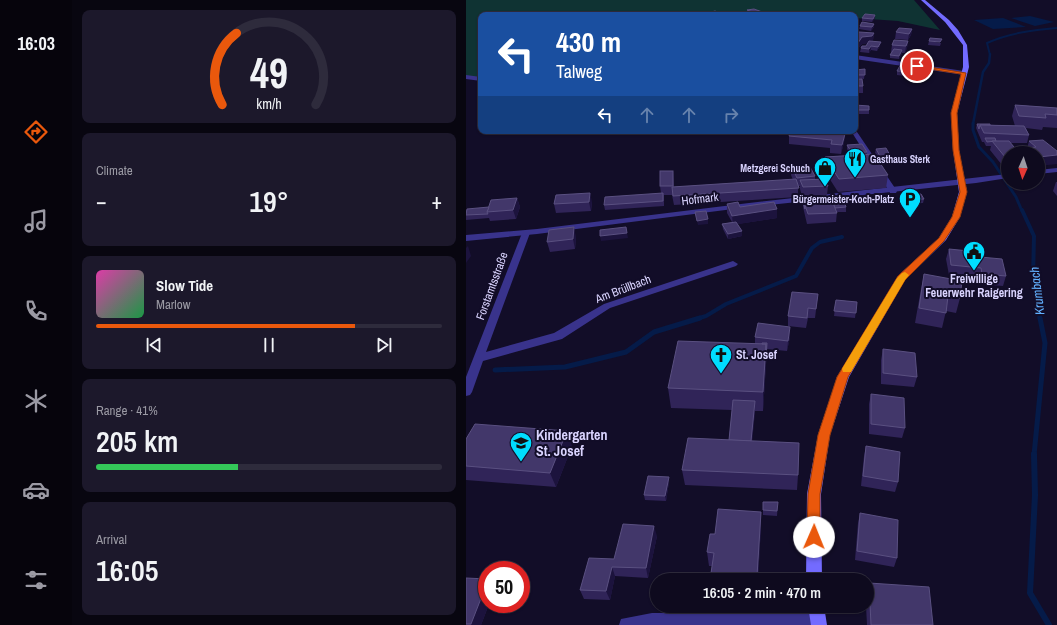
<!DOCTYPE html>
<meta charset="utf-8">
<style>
body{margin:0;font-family:"Archivo Narrow",sans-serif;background:#1c182b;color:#f1f3f6;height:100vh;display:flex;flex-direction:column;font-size:15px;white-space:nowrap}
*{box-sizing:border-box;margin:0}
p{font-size:13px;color:#9b9aa4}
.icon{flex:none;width:22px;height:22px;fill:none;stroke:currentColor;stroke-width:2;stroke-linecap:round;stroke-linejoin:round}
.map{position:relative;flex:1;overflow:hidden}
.drawer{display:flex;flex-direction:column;gap:10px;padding:10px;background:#080610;width:394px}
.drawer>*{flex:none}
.hud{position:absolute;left:12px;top:12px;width:380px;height:122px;border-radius:8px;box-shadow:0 1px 3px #0004,0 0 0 1px #2e2b3c;background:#1a4fa0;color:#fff;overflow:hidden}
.needle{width:26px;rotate:183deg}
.controls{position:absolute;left:535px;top:146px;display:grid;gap:8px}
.controls a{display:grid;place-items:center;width:44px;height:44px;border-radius:50%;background:#0e0a1e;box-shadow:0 1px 3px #0004,0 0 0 1px #2e2b3c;font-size:20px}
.speed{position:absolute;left:12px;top:561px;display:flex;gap:8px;font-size:20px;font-weight:700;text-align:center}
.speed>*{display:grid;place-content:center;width:52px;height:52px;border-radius:50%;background:#0e0a1e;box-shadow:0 1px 3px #0004,0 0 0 1px #2e2b3c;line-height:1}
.speed .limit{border:6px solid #d22;background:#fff;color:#111}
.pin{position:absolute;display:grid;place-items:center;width:34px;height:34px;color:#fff;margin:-17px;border:2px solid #fff;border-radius:50%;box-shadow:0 1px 4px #0007}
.me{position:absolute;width:44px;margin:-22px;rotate:1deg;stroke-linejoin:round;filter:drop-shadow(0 0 3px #0008)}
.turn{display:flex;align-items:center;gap:14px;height:84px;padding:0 12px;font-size:18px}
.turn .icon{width:52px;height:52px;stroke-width:2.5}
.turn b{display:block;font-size:28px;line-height:34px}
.lanes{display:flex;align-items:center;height:38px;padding:0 12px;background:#0003;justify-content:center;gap:20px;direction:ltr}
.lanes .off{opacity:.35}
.big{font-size:30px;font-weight:600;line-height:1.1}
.drawer .tile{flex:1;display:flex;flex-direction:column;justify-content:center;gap:6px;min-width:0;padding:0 14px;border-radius:8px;background:#1c182b}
.drawer .dial{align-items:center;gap:0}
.dial svg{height:104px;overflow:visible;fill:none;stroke:#2e2b3c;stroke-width:7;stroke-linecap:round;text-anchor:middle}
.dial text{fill:#f1f3f6;stroke:none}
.song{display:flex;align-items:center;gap:12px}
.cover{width:48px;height:48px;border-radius:6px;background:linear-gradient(135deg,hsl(320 70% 55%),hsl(140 70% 35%))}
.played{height:4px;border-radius:2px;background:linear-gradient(90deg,#ea580c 75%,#2e2b3c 75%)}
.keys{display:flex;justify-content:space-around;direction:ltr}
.heat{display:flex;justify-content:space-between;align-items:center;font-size:22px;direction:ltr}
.charge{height:6px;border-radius:3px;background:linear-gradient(90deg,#34c759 41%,#2e2b3c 0)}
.trip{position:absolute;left:184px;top:573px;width:224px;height:40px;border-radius:20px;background:#0e0a1e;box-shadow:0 1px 3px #0004,0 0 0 1px #2e2b3c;font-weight:600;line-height:40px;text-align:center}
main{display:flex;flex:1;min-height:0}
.dock{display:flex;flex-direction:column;width:72px;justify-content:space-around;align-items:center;background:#06040c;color:#9b9aa4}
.dock .icon{width:28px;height:28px}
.dock .active{color:#ea580c}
.dock b{font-size:18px;color:#f1f3f6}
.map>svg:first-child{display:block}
.green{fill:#0f3333}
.water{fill:#051b49}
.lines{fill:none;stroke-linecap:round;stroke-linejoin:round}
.stream-far5{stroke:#051b49;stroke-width:2}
.stream-far4{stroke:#051b49;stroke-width:2.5}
.stream-far3{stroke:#051b49;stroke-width:3}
.stream-far2{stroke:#051b49;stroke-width:4}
.stream-far1{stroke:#051b49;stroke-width:5}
.stream{stroke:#051b49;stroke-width:6}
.minor{fill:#39338c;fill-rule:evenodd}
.tertiary{fill:#39338c;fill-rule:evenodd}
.secondary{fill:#736bff;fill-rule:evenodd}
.wall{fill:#302458}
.shaded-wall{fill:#1c133d}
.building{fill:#42376a;stroke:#5a5081}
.route{fill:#ea580c;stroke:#983908}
.slow{fill:#f59e0b}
.labels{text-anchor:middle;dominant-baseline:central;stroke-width:4;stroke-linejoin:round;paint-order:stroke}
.far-poi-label{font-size:10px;font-weight:bold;fill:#dad4ff;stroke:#120d28;text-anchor:end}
.street-label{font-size:12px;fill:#dad4ff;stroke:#120d28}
.poi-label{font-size:12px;font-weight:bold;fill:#dad4ff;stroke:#120d28}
.water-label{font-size:13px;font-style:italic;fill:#62b1ff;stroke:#120d28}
.near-poi-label{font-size:14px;font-weight:bold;fill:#dad4ff;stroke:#120d28;text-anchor:start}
</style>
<main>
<nav class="dock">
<b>16:03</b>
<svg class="icon active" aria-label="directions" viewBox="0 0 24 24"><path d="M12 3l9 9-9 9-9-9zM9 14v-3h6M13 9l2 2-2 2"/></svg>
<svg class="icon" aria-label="music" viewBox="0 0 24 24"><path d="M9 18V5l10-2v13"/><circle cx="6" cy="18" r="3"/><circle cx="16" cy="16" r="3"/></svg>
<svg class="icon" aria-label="phone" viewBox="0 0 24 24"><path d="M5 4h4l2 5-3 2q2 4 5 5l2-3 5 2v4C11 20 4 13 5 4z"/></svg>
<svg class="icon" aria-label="climate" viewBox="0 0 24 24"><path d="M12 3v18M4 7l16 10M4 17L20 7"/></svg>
<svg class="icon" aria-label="car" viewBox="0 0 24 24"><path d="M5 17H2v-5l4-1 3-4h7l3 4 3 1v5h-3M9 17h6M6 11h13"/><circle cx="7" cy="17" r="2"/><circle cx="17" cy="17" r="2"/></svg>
<svg class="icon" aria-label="filters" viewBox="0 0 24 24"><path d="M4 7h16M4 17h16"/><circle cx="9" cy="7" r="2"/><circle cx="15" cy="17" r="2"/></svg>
</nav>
<section class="drawer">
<div class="tile dial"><svg viewBox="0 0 100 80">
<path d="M14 69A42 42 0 1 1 86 69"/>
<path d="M14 69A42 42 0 0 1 25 14" stroke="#ea580c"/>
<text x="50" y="56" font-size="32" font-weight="700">49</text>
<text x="50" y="72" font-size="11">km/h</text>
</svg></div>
<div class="tile"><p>Climate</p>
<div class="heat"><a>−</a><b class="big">19°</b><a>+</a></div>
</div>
<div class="tile">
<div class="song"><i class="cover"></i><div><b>Slow Tide</b><p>Marlow</p></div></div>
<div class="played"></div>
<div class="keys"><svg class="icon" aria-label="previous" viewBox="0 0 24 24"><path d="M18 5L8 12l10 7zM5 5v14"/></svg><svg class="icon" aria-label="pause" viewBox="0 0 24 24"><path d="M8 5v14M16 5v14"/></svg><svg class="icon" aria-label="next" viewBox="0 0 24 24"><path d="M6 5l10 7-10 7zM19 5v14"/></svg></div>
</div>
<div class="tile"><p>Range · 41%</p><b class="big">205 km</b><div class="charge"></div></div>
<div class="tile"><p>Arrival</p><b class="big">16:05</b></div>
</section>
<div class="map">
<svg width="591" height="625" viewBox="0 0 591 625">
<rect width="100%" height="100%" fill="#120d28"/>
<path class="green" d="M0,0H448L474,30L432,21L389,18V15H15V79L0,77Z"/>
<g class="water">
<path d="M564,16L588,22L569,26L545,18Z"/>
<path d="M537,18L560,27L527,29L508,20Z"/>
</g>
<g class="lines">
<path class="stream-far5" d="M524,55L521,43C543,33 567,30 591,28"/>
<path class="stream-far4" d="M507,124L517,72L523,63L524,54"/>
<path class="stream-far3" d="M507,123V130L513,147L527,162L550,197L556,211"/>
<g class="stream-far2">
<path d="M556,210L568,236L567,280L574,319"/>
<path d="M230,319L240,316L260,304L330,276L346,248L354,242L376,237"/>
</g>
<g class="stream-far1">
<path d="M29,370L99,367L160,352L188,332L234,318"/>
<path d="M568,455L579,343L574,318"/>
</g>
<path class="stream" d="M568,454L569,495L564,593L583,625"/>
<g class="minor">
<path d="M389,55L498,71L501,73L498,75L389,59Z"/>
<path d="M0,75L15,77V81L0,79Z"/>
<path d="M389,129L431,191L430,193H424L423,191L385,131H389Z"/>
<path d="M60,230L64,233L20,352L88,333L138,304L267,261L272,264L270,266L144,308L96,339L17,361L6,392L4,395L0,396V377L56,233Z"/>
<path d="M186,613H352L358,615L360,621L358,625H153L155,619Z"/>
</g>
<g class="tertiary">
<path d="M591,168V172L572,174V170Z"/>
<path d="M542,174V178L510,183L283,207L71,234L0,241V235L71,229L283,203Z"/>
</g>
<g class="secondary">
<path d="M455,0H459L483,20L492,30L501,45L503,67L491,113L493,150L501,192L494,217L480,240L439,280L383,377L364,435L355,494L356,580H340L341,494L352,435L371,377L432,276L473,238L486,217L493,192L487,150L485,113L497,67V45L479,22Z"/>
<path d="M342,606H358L361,625H345Z"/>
</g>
</g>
<g class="wall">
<path d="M281,10L299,15H271L281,13Z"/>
<path d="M396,18H409L406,22L396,21Z"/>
<path d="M408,24V27L405,31L393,29L394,26Z"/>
<path d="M446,29L445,35L442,40L429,39L430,32Z"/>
<path d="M408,33L407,40L406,41L414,46L411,51L405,50L403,53L394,52L395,48L400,46L402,43L396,44L391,49H389V36Z"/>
<path d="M442,41L441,48L439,53H436L433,59L424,58V55L426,52H425L426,45Z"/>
<path d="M463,41L475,43L474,46L462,45Z"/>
<path d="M389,57L391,60L390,62L391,63V70L399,69L398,79L389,78Z"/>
<path d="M444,63L443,66L439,76L431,75V71Z"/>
<path d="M460,66L458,75L450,74L451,71Z"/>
<path d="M389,79L397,86V93H389Z"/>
<path d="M389,94L392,100V104H389Z"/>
<path d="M549,105L591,108V128L577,127L576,130L560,128L563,135L561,143H545L542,153V165H536L524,150L525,146H520L518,142H516L510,128L511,124L549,126L546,116Z"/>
<path d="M389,109L403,110V114H389Z"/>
<path d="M325,131H379L369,132V133L379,134L378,142L375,154L364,153V148L323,144V136Z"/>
<path d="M577,140L572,166V153H560L563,141Z"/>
<path d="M381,145L401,152V154L422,175L420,188L372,192L358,170L359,157L384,155L381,149Z"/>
<path d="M410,149L425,157V162H415L409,153Z"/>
<path d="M326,167L349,176V179L362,186L361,195L336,196L334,189V186H332V197L208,205L206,195H198V206L139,210L138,205L195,193L194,186L207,171L208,187L327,180L325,175Z"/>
<path d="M590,182H591V196L587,191Z"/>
<path d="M90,195L126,202L125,211L90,213L88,204Z"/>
<path d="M376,195L380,207V212H371L370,222L341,224L337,207V202H341V197Z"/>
<path d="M441,195L458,199L457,203L444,204L440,200Z"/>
<path d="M51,198L54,207L50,219L24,221L23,218L0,220V210L23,207Z"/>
<path d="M261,204L274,207L311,218L271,224L276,231V236L262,239L257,229L256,224L266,222L261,213Z"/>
<path d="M110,237L109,249L84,252L81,242Z"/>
<path d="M483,249L514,257L540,276L537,286L513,284L512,277L483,275L480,259Z"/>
<path d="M458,274L494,298L490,313L480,311L476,328L449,323L455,289Z"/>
<path d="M352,294L349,318H342L340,328L322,326V316Z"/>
<path d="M370,300L391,302L389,318L368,316Z"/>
<path d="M289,337H324L321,351L301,349L297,411H289L286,441L332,475L331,490L219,485L216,470L263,440L266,410L205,408L202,388L289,344Z"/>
<path d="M417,349L451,377L448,387L415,384V360Z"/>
<path d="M405,394L439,428L436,438L403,434V404Z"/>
<path d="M0,439L106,446L90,487L0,480Z"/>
<path d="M400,446L432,482L429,492L395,486L398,456Z"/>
<path d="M203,482L200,501L179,500L178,495Z"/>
<path d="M312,502L311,516L297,515V510Z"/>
<path d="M295,512V526L292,580H246L245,573L246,566H243L241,552L249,534Z"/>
<path d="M394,513L431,558L428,567L389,560L392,523Z"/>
<path d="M191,536L182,578L149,576L144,600L118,599L114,590L148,559Z"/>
<path d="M0,578L21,604H23L15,625H0Z"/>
<path d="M403,583L467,625H401L400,606H401V589Z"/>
</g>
<g class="shaded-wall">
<path d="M299,13V15H292V14Z"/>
<path d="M409,15V18L406,22L407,19Z"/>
<path d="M408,24V27L405,31L406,27Z"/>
<path d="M446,29L445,35L442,40L443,34Z"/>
<path d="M408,33L407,40L405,43L396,44L391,49L392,43L396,37Z"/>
<path d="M442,41L441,48L439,53L440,46Z"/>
<path d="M415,42L414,46L411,51L412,47Z"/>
<path d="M405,46V50L403,53V49Z"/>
<path d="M436,50V54L433,59V56Z"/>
<path d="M379,134L378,142L375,154L376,145Z"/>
<path d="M591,155V164L572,166L573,157Z"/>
<path d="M124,193L126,202L125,211L123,202Z"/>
<path d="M51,198L54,207L50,219L47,210Z"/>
<path d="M311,209V218L267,225L266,216Z"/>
<path d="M242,219V224L232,225L231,221Z"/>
<path d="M108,227L110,237L109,249L107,239Z"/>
<path d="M160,227L162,238L135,241L134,236Z"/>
<path d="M276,231V236L262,239V234Z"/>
<path d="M2,246L5,256L0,263V248Z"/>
<path d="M324,327V337L321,351L322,341Z"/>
<path d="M300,344V364L297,411V392Z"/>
<path d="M289,401V411L285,456V446Z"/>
<path d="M101,431L106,446L90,487L84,473Z"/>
<path d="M203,477V482L200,501L199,496Z"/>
<path d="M295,512V526L292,580H291Z"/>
<path d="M188,526L191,536L182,578L180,568Z"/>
<path d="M146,567L149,576L144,600L140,591Z"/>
<path d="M21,583V604H23L15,625H6L5,624Z"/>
</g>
<g class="building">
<path d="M288,9L299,13L292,14L281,10Z"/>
<path d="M249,11L259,15H241L238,14Z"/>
<path d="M286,12L287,14L282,15H271Z"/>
<path d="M399,14L409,15L407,19L396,18Z"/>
<path d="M396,22L408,24L406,27L394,26Z"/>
<path d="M433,28L446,29L443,34L430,32Z"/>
<path d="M393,32L408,33L406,36L396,37L392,43L389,42V36Z"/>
<path d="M464,38L476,39L474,42L463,41Z"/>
<path d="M428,40L442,41L440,46L426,45Z"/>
<path d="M403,41L415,42L412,47L405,46L403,49L395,48L396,46H400Z"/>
<path d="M428,49L436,50L433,56L424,55Z"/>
<path d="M389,62L391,63V67H389Z"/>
<path d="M436,62L444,63L440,72L431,71Z"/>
<path d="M453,65L460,66L459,72L451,71Z"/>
<path d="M399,69V75H389V70Z"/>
<path d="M389,79H396L397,86H389Z"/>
<path d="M389,94H391L392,100H389Z"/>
<path d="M389,105L403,106V110H389Z"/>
<path d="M549,105L591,108V115L579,114L580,118L553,116Z"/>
<path d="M511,124H524V125H514L513,129Z"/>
<path d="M514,125L558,126L563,135L518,133Z"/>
<path d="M325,131H368V133L379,134L376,145L365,144L366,140L323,136Z"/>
<path d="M519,138H529L530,141L521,142Z"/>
<path d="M577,140L591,151V155L573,157H572V153H567L561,148L570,147L563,141Z"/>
<path d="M526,141H543L553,153H542V156L539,157Z"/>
<path d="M396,144L401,152L386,153L381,145Z"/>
<path d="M420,148L425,157L415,158L410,149Z"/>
<path d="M408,154L422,175L373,179L359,157Z"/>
<path d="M343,165L349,176L331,178L326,167Z"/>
<rect x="194" y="171" width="13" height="15"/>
<path d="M330,179L333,188L207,196L206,187Z"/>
<path d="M359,179L362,186L337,187L334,180Z"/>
<path d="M124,193L123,202L88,204L90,195Z"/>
<path d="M197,193V201L138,205L139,197Z"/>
<path d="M455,194L458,199L444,200L441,195Z"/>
<path d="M376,195L380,207L369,208L367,203H365V201L349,202V204L339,205V209L337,202H342L341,197Z"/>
<path d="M51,198L47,210L21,212L25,200Z"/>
<path d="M272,202L274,207L308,202L311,209L266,216L261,204Z"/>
<path d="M367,203L371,213L342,214L339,205Z"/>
<path d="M23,207L21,212L22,214L0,215L1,209Z"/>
<path d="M240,211L242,219L231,221L229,212Z"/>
<path d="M270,222L276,231L262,234L256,224Z"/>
<path d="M108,227L107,239L81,242L83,230Z"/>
<path d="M160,227L161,233L134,236V230Z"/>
<path d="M483,249L513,252L514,257L536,259L540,276L516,274L515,268L485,265Z"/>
<path d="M458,274L496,281L494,298L482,296L480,313L453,308Z"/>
<path d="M326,292L352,294L350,309L342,308L341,318L322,316Z"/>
<path d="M370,300L391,302L390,313L368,311Z"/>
<path d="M292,323L324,327L322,341L289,337Z"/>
<path d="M212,341L300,344L297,392L202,388Z"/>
<path d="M296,343H301L300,359V344H296Z"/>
<path d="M417,349L449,353L451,377L417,373Z"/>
<path d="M405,394L438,398L439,428L405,424Z"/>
<path d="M267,400L289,401L285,441L263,440Z"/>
<path d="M9,424L101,431L84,473L0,466V439Z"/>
<path d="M222,438L333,443L332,475L216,470Z"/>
<path d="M400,446L434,452L432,482L397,476Z"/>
<path d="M182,476L203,477L199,496L178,495Z"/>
<path d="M297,502H312L311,511L297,510Z"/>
<path d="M252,509L295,512L291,576L245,573L248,553L241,552L244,534H249Z"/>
<path d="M394,513L432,520L431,558L391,551Z"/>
<path d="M157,524L188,526L180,568L146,567L140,591L114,590L123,558L148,559Z"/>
<path d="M0,578L21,579V583L5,624H0Z"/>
<path d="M403,583L463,587L467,625H405Z"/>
</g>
<path class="route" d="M451,65L500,73L491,113L493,150L501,192L494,217L478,241L439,280L382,377L364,435L354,494V537L352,541L348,543L343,541L341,537L342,494L352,435L371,377L432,276L473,238L486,217L494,192L487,150L485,113L495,74L450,67Z"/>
<path class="slow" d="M439,272L443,275L439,280L385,372H377L376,369L377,367L431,278L436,273Z"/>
<defs>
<g id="restaurant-pin" transform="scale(1.15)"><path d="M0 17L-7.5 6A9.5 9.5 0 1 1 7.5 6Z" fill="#0df" stroke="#120d28"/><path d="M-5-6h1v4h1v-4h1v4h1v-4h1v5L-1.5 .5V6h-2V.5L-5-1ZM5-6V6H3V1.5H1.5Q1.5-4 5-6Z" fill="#111"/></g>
<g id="shop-pin" transform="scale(1.15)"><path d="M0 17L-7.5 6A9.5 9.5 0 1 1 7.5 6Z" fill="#0df" stroke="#120d28"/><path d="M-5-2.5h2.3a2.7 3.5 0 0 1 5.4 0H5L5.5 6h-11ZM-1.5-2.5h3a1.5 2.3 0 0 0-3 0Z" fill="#111"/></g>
<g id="parking-pin" transform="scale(1.15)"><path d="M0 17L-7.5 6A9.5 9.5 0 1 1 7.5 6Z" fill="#0df" stroke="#120d28"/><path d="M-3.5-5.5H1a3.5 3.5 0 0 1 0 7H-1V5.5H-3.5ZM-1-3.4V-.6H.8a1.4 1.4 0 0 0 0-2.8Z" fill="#111"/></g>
<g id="civic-pin" transform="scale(1.15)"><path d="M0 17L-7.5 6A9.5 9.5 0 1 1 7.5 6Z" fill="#0df" stroke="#120d28"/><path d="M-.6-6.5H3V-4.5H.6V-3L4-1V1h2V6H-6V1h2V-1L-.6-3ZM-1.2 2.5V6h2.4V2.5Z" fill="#111"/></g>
<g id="church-pin" transform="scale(1.15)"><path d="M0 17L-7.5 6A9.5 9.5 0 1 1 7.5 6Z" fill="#0df" stroke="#120d28"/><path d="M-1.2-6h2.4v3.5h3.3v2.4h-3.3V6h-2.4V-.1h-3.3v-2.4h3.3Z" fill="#111"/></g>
<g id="school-pin" transform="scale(1.15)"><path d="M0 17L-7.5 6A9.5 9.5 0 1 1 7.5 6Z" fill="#0df" stroke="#120d28"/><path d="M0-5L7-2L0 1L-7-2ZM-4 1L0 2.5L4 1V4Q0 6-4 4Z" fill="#111"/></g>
</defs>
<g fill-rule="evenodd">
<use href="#restaurant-pin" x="389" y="159"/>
<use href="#shop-pin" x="359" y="168"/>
<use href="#parking-pin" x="444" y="199"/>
<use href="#civic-pin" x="508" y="252"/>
<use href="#church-pin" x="255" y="355"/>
<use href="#school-pin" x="55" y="443"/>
</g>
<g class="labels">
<g class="far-poi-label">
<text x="404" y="159" text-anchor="start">Gasthaus Sterk</text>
<text x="344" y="168">Metzgerei Schuch</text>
<text x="428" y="199">Bürgermeister-Koch-Platz</text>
</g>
<g class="street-label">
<text transform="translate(234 199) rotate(-7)">Hofmark</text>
<text transform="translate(26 286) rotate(-70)">Forstamtsstraße</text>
<text transform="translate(157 289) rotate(-21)">Am Brüllbach</text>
</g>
<g class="poi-label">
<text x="508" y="279">Freiwillige<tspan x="508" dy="14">Feuerwehr Raigering</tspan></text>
<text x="270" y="355" text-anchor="start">St. Josef</text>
</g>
<g class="water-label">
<text transform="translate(571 291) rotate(-97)">Krumbach</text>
</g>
<g class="near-poi-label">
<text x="70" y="435">Kindergarten<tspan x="70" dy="16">St. Josef</tspan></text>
</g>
</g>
</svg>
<div class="controls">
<a><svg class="needle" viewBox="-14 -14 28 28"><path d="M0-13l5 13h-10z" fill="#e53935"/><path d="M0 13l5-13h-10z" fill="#9b9aa4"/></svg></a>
</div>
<div class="speed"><div class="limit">50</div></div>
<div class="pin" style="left:451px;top:66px;background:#d93025"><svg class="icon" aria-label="arrive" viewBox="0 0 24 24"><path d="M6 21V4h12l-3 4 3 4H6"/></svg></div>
<svg class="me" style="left:348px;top:537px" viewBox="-20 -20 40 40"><circle r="19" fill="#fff"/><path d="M0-13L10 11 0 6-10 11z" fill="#ea580c"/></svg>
<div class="trip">16:05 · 2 min · 470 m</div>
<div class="hud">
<div class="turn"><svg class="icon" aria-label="left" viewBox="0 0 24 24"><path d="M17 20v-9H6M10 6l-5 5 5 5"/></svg><div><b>430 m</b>Talweg</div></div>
<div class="lanes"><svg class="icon" aria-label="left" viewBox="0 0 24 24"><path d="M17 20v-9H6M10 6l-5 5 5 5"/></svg><svg class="icon off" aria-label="ahead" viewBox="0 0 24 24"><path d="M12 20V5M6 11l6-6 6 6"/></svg><svg class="icon off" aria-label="ahead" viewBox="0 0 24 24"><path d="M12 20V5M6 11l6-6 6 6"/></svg><svg class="icon off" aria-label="right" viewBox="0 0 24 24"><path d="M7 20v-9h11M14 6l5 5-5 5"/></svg></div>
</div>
</div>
</main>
